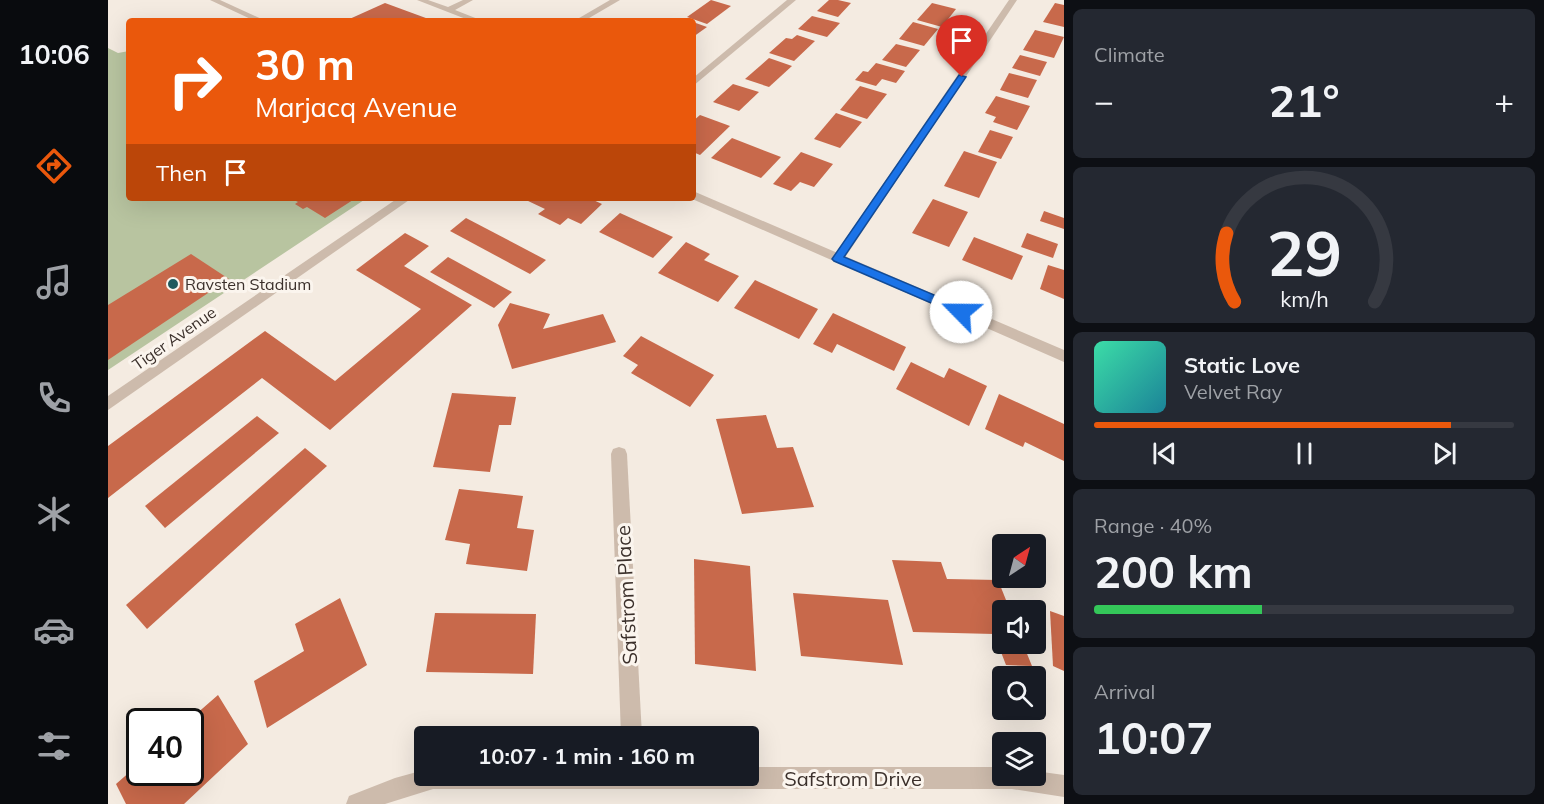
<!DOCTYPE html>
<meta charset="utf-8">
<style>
body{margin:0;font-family:Mulish,sans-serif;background:#242831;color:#f1f3f6;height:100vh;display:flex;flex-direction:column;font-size:22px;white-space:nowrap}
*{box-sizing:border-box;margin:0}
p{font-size:20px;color:#9ea1a6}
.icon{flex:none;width:33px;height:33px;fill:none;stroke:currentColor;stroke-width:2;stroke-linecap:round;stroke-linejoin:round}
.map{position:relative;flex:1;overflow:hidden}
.drawer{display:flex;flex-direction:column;gap:9px;padding:9px;background:#0d0f14;width:480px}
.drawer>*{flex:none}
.banner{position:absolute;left:18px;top:18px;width:570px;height:183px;border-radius:6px;box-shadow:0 6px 24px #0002;background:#ea580c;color:#fff;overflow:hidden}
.needle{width:39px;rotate:36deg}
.controls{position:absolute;left:884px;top:534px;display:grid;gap:12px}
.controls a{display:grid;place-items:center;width:54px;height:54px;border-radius:6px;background:#171b24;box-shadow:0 6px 24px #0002;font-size:30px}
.speed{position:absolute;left:18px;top:708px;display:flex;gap:12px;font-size:30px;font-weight:700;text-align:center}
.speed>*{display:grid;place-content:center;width:78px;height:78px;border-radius:50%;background:#171b24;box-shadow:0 6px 24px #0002;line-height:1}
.speed .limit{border:3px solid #111;border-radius:9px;background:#fff;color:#111}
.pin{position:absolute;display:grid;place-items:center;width:51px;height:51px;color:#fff;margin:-62px -26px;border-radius:50% 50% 50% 0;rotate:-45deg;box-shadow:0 0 6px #0007}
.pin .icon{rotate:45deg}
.me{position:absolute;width:66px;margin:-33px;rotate:293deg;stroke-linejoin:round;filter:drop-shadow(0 0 4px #0008)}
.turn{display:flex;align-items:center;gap:21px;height:126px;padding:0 30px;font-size:27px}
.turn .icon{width:78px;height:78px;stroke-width:2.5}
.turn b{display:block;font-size:42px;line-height:51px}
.then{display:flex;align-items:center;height:57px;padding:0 30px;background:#0003;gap:12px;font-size:22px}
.big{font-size:45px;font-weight:700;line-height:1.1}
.drawer .tile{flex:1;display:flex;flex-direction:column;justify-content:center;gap:9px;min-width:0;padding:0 21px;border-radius:9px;background:#242831}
.drawer .dial{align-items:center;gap:0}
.dial svg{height:156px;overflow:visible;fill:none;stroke:#363941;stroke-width:7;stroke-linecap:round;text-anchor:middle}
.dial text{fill:#f1f3f6;stroke:none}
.song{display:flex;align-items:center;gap:18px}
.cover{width:72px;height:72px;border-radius:9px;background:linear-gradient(135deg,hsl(160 70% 55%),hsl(190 70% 35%))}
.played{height:6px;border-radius:3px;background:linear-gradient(90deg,#ea580c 85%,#363941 85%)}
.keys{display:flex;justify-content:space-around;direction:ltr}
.heat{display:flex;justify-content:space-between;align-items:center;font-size:33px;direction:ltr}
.charge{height:9px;border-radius:4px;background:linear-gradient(90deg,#34c759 40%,#363941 0)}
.trip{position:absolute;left:306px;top:726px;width:345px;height:60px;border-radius:6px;background:#171b24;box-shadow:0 6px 24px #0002;font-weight:700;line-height:60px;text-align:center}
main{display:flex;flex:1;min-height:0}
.menu{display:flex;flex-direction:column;width:108px;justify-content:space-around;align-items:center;background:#090b0e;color:#9ea1a6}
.menu .icon{width:42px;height:42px}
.menu .selected{color:#ea580c}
.menu b{font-size:27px;color:#f1f3f6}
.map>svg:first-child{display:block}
.green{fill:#b8c4a0}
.building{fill:#c8694b}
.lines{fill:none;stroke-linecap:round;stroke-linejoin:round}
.minor{fill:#cdbbac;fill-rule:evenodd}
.tertiary{fill:#cdbbac;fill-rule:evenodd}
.route{fill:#1a73e8;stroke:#114b97;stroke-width:1.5}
.poi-dot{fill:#1f5a5e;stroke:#fbf5ee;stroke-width:2}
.labels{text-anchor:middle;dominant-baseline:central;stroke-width:6;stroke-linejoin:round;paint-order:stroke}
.poi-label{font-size:16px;fill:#3b302b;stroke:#fbf5ee;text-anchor:start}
.street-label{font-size:16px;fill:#3b302b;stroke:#fbf5ee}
.near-street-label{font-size:20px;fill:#3b302b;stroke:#fbf5ee}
</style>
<main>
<nav class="menu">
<b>10:06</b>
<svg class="icon selected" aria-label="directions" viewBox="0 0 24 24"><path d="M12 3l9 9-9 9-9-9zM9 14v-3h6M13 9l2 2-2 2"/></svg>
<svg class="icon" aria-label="music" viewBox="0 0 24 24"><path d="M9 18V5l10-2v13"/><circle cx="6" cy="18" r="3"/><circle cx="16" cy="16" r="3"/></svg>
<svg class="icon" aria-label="phone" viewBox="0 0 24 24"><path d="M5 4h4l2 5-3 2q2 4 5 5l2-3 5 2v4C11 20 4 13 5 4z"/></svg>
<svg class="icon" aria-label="climate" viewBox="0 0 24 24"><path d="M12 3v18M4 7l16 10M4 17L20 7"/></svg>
<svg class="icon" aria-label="car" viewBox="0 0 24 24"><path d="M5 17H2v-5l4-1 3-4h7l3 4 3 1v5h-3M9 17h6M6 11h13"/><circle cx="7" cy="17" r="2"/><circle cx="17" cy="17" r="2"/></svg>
<svg class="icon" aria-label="filters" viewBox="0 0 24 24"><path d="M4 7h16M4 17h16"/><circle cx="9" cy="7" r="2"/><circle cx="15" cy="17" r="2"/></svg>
</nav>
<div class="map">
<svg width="956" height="804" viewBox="0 0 956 804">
<rect width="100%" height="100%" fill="#f4ebe1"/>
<path class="green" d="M0,48L10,53L21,51V198H259L0,370Z"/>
<g class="building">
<path d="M603,0L623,6L599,24L579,17Z"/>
<path d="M721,0H730L743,3L730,17L709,11Z"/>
<path d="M277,3L326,21H237Z"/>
<path d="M824,3L848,9L834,27L809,20Z"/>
<path d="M947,3L956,5V27L935,22Z"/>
<path d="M704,16L732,23L719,37L690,29Z"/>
<path d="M585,22L599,27L585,37Z"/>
<path d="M805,22L830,29L816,46L791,39Z"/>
<path d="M927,30L956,37L946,58L915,50Z"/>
<path d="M689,35L707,41L686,61L661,53L678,38L684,39Z"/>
<path d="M788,44L812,50L798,67L774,60Z"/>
<path d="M912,55L939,62L932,76L904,68Z"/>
<path d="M661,58L684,66L661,87L637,79Z"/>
<path d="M768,63L797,71L788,83L774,79L768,86L747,80L755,71L760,72Z"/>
<path d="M901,73L929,80L920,98L892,90Z"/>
<path d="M625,84L651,92L631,111L605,102Z"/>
<path d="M752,86L779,94L759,119L732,110Z"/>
<path d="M888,96L922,106L909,130L885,122L888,117L877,113Z"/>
<path d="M728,113L754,122L732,148L706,139Z"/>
<path d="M592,115L622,126L592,155L585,152V121Z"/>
<path d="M882,130L905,137L893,159L870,152Z"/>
<path d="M624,138L673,157L653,178L603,158Z"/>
<path d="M856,151L889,162L871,198L836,186Z"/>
<path d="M693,152L725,164L706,187L692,182L683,191L665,184Z"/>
<path d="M182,198H248L217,218L199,207L195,209L187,204L190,202Z"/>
<path d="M420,198H481L494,204L473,224L460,218L452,225L430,214L437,209L418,200Z"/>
<path d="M825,199L860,212L841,247L804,233Z"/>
<path d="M936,211L956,218V229L932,221Z"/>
<path d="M512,213L565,237L545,258L491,232Z"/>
<path d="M358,218L438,260L422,274L342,231Z"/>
<path d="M297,233L321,246L296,266L364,305L222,430L154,378L0,498V446L157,331L227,381L313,309L248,270Z"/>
<path d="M919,233L950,244L945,258L913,247Z"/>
<path d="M866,237L915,256L904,280L854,260Z"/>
<path d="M578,242L602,254L596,260L631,276L610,302L550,273Z"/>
<path d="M83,254L121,279L0,360V305Z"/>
<path d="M340,257L404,292L386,308L322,272Z"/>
<path d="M940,265L956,270V299L932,289Z"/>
<path d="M647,280L710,309L691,339L626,308Z"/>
<path d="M402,303L442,314L435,329L495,314L508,342L404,369L390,325Z"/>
<path d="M725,313L798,347L786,371L729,344L724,353L705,344Z"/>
<path d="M533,336L606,375L582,407L523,373L530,365L515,356Z"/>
<path d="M803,362L836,378L841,368L879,386L861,426L788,389Z"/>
<path d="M344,393L408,397L403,425H391L382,472L325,467Z"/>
<path d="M891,394L956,424V461L917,442L915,447L877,429Z"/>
<path d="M658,415L669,448L685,447L706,507L634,514L608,419Z"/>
<path d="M149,416L171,433L57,528L37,506Z"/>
<path d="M197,448L219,466L39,629L18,605Z"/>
<path d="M351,489L415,496L409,528L426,530L419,571L358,564L362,544L337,540Z"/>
<path d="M586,559L642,566L648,671L587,664Z"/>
<path d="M784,560L833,562L839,579L890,580L902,610H894V644H915L924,666L898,665L886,634L805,632Z"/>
<path d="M685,593L780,600L795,665L693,656Z"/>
<path d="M232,598L259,665L159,728L146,681L196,651L187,624Z"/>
<path d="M942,611L956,616V671L945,666Z"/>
<path d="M327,613L428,614L425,674L318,672Z"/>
<path d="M110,695L140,744L76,804H18L8,784L32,763V772H82V722H79Z"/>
</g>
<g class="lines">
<g class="minor">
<path d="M309,0H320L340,7L355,0H365L347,10L375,21H363Z"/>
<path d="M502,0H512L476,21H466Z"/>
<path d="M679,0H688L585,86V78Z"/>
<path d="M901,0H909L734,262H726L724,259L726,256Z"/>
<path d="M290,198H304L0,410V396Z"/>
<path d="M511,447L517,449L519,454L534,736H513L503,454L505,449Z"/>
<path d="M640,767H894V776H927V771L956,775V797L904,789H325L277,804H238L241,796L287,778L316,770V776H640Z"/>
</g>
<g class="tertiary">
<path d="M102,0H112L158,21H147Z"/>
<path d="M585,191L956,350V362L582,198H585Z"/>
</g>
</g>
<path class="route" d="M851,75L858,77L736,257L857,308L859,312L853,316L726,261L724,259Z"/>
<circle class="poi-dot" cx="65" cy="284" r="6"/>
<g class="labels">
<g class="poi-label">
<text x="77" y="284">Ravsten Stadium</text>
</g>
<g class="street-label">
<text transform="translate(66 338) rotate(-35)">Tiger Avenue</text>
</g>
<g class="near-street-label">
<text transform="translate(518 595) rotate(-93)">Safstrom Place</text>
<text x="745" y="778">Safstrom Drive</text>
</g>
</g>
</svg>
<div class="controls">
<a><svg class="needle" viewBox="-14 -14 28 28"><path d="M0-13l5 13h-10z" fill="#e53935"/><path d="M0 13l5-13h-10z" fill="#9ea1a6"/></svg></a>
<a><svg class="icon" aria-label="sound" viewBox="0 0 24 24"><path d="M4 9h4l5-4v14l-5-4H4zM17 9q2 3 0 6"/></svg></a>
<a><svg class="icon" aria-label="search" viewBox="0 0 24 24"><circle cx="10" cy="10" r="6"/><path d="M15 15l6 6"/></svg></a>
<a><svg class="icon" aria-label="layers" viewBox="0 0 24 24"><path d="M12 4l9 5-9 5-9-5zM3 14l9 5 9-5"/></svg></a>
</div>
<div class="speed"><div class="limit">40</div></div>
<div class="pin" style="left:854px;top:77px;background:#d93025"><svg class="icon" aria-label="arrive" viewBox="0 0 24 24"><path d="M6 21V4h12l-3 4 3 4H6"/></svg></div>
<svg class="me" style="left:853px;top:312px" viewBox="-20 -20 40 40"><circle r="19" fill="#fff"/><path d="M0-13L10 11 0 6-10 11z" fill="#1a73e8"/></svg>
<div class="trip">10:07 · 1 min · 160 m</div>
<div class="banner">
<div class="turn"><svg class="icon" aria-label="right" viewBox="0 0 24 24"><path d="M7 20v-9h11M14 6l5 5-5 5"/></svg><div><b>30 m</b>Marjacq Avenue</div></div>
<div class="then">Then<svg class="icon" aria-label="arrive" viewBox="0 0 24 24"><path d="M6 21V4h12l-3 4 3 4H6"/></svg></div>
</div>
</div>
<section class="drawer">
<div class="tile"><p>Climate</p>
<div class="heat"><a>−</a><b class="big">21°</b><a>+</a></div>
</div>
<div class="tile dial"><svg viewBox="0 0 100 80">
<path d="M14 69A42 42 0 1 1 86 69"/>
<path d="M14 69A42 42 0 0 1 10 34" stroke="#ea580c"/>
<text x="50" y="56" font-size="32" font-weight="700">29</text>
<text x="50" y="72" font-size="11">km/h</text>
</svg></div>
<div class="tile">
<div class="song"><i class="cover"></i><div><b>Static Love</b><p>Velvet Ray</p></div></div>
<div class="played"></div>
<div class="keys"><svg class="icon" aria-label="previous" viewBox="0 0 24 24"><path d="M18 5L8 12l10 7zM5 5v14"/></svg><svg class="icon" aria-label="pause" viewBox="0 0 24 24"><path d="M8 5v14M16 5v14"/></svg><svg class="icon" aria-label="next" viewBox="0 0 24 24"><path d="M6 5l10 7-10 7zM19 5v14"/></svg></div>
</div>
<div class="tile"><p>Range · 40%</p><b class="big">200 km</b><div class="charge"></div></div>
<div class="tile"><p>Arrival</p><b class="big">10:07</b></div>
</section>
</main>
